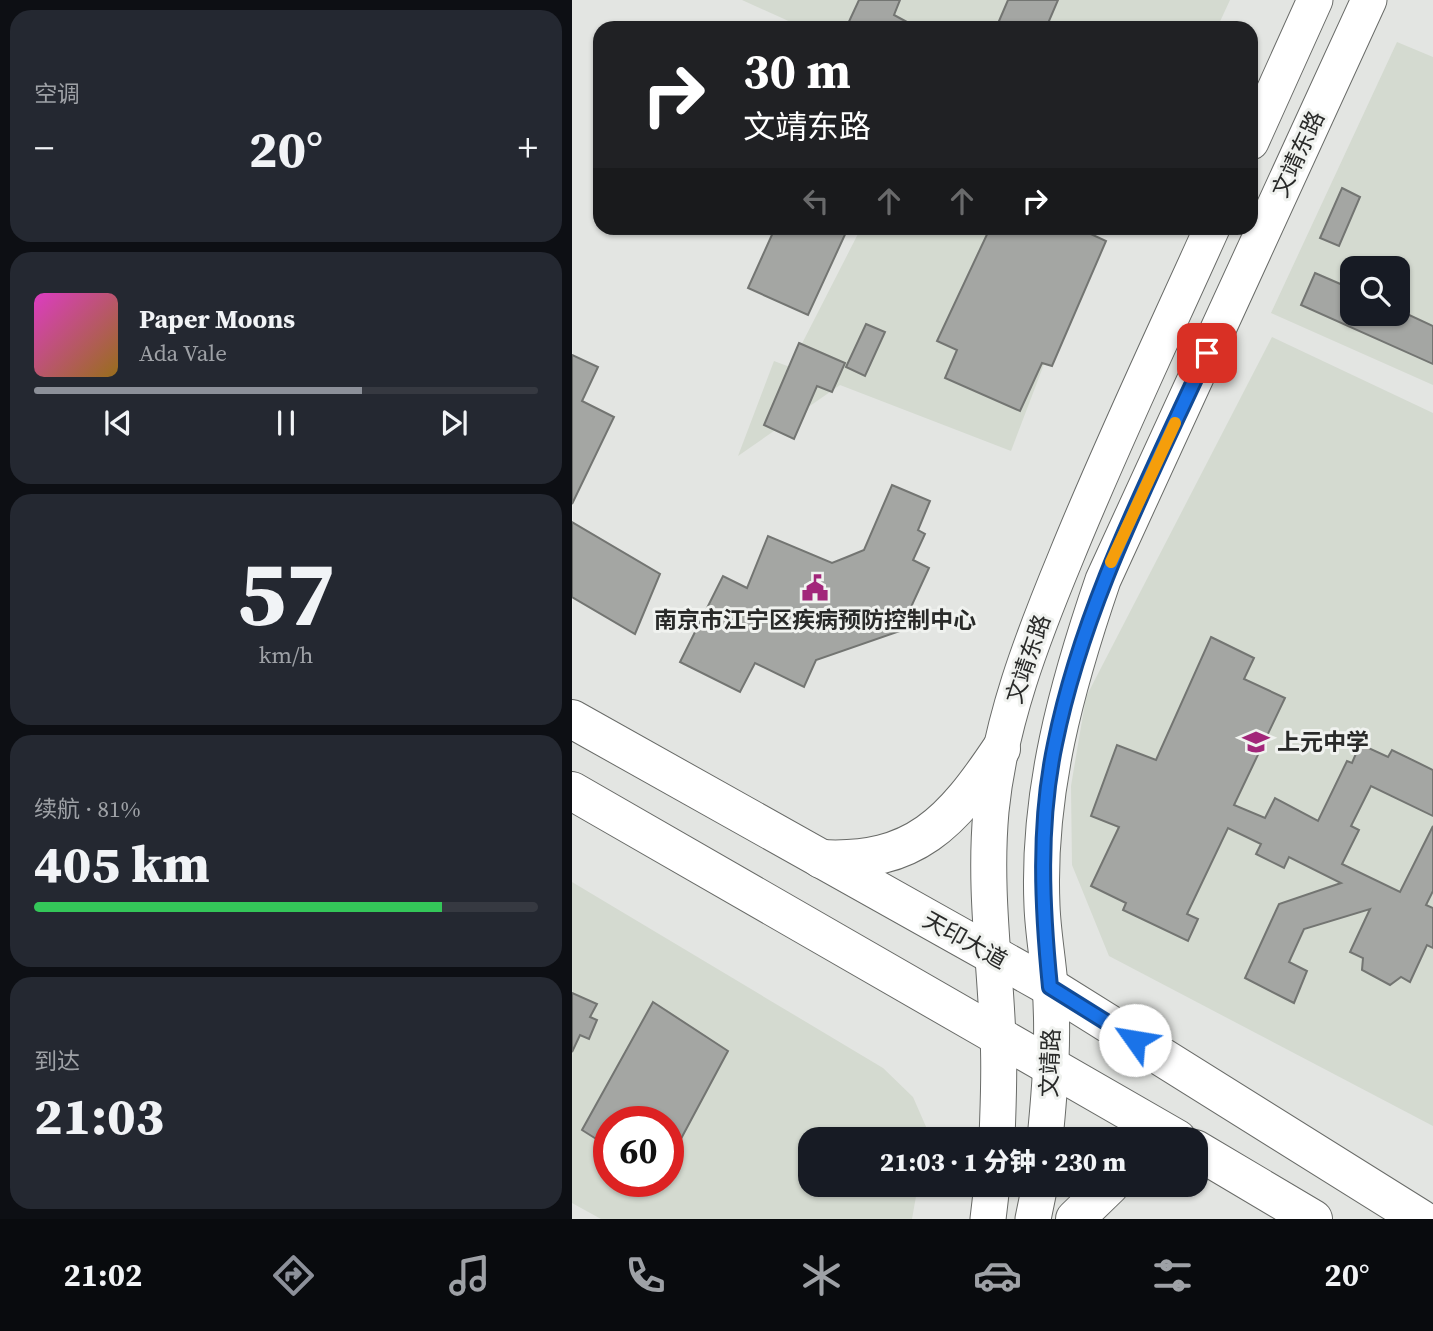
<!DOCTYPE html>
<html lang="zh">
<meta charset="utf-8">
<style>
body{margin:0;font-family:"Source Serif 4","Noto Sans SC",serif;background:#242831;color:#f1f3f6;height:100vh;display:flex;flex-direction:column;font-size:26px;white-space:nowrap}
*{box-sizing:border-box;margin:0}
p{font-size:23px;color:#9ea1a6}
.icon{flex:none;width:38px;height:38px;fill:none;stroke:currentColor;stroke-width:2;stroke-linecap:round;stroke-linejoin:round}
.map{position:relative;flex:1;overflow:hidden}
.sheet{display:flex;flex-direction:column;gap:10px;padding:10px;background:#0d0f14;width:572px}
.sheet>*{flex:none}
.top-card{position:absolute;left:21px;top:21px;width:665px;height:214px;border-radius:21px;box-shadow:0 2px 5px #0004;background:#202124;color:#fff;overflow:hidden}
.buttons{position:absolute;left:768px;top:256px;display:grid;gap:14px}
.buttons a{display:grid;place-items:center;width:70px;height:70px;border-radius:14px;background:#171b24;box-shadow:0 2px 5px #0004;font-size:35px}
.speed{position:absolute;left:21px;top:1106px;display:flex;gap:14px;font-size:35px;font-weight:700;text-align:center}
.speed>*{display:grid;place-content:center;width:91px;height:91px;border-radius:50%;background:#171b24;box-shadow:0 2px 5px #0004;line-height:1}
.speed .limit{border:10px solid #d22;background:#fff;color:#111}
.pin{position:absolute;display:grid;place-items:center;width:60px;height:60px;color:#fff;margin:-30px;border-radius:14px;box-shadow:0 4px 10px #0006}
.me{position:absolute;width:77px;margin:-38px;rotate:302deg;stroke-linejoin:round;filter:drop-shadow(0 0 5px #0008)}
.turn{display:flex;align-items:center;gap:24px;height:147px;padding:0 35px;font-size:32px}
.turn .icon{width:91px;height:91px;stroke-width:2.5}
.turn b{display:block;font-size:49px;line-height:60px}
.lanes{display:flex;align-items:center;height:66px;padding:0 35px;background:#0003;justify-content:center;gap:35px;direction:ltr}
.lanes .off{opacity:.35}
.big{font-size:52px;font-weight:800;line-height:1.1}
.sheet .tile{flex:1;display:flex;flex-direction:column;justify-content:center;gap:10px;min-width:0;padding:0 24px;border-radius:21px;background:#242831}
.sheet .dial{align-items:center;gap:0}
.dial b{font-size:91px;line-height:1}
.song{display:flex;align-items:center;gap:21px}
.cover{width:84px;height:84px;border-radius:10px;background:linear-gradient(135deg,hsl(310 70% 55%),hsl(40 70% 35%))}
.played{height:7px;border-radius:4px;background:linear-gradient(90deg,#8c9099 65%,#363941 65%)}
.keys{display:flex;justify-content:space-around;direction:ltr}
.heat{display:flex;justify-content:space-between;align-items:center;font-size:38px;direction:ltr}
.charge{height:10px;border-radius:5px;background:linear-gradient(90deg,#34c759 81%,#363941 0)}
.trip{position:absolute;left:226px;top:1127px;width:410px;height:70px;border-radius:21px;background:#171b24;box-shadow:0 2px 5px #0004;font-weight:800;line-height:70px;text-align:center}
.dock{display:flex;height:112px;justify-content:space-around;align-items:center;background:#090b0e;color:#9ea1a6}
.dock .icon{width:49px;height:49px}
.dock .on{color:#8c9099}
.dock b{font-size:32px;color:#f1f3f6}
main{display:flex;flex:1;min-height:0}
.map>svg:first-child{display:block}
.built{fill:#d4dad0;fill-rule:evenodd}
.building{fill:#a4a6a3;stroke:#737572;stroke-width:2}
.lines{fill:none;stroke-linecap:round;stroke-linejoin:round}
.secondary-casing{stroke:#696b68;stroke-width:37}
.primary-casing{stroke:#696b68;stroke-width:40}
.secondary{stroke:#fff;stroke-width:35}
.primary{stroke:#fff;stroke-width:38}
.route-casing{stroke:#114b97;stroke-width:18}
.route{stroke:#1a73e8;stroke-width:12}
.slow{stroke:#f59e0b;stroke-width:12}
.labels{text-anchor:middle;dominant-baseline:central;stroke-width:6;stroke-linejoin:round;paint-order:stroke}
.street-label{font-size:23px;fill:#292a29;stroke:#f0f2ef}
.poi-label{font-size:23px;font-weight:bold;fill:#292a29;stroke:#f0f2ef}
</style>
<main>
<section class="sheet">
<div class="tile"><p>空调</p>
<div class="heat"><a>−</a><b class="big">20°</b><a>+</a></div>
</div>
<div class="tile">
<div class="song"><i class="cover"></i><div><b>Paper Moons</b><p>Ada Vale</p></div></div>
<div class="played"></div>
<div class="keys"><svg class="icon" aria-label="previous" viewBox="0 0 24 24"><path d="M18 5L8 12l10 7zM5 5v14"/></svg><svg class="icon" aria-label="pause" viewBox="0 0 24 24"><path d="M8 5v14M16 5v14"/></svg><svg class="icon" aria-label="next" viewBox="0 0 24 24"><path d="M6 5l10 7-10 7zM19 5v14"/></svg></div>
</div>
<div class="tile dial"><b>57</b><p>km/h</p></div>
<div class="tile"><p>续航 · 81%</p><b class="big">405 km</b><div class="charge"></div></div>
<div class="tile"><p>到达</p><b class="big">21:03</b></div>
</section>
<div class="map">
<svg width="861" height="1219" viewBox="0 0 861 1219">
<rect width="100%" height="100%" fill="#e3e5e2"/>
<g class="built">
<path d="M170,0H658L645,28H232Z"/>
<path d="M825,42L861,57V385L699,313ZM780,268H826V313H780Z"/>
<path d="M289,228H511L522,233L439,451L268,385L166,456L202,361L218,367Z"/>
<path d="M700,337L861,413V1126L537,956L500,865L499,786L514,697Z"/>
<path d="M0,882L311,1068L341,1097L355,1129L353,1139H238V1185H346L340,1219H29L0,1203ZM37,1122H96V1181H37Z"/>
</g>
<g class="building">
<path d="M287,0H328L322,15L346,28H274Z"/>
<path d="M436,0H486L474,28H424Z"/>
<path d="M770,188L788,197L767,246L748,238Z"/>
<path d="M203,228H276L236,315L176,288Z"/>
<path d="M418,228H506L534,241L480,366L470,363L448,411L373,378L385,350L365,341Z"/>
<path d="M743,273L780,289V313H833L861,326V364L729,305Z"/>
<path d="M294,324L313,332L293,376L274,367Z"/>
<path d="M227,343L273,363L260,392L245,386L222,439L192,425Z"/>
<path d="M0,355L26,367L10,401L42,417L0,504Z"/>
<path d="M320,485L358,501L346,530L353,534L341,560L357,568L328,631L244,660L232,687L183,663L168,692L108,662L151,576L175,588L196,536L260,563L275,557L292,550Z"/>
<path d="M0,522L88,574L63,634L0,597Z"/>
<path d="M639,637L682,658L672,679L713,698L662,805L693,818L703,798L746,821L775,761L780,763L788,744L816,757L820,750L861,770V816L799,786L779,826L787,830L770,864L828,892L861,826V891L854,905L861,908V948L855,945L838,982L829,977L818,985L790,970L791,958L778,952L798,909L732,929L717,962L735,971L722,1003L673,978L707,904L769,883L717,857L712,868L684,854L689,844L656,828L615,914L626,919L616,941L551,910L554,903L519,886L547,827L519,816L545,745L584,760Z"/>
<path d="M0,993L25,1004L18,1017L25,1020L17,1039L8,1035L0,1052Z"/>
<path d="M81,1002L156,1051L96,1163V1122H37V1147L10,1130Z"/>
</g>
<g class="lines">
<g class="secondary-casing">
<g id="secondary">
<path d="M679,142L743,0"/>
<path d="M425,1139C426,1106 428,1072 426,1038C423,961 412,889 419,811C428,722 460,639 494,557C539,446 591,337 640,228"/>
<path d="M473,1139C478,1088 482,1037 478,986C476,959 471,933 470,906C465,793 495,685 531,580L797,0"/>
<path d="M416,1219L420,1185"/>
<path d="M461,1219L468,1185"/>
</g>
</g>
<g class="primary-casing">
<g id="primary">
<path d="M0,719L478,987L849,1219"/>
<path d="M0,791L605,1139"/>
<path d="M249,859C343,864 380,822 429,749"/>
<path d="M623,1149L741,1219"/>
<path d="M503,1219L538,1185"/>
</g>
</g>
<use href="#secondary" class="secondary"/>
<use href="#primary" class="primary"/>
</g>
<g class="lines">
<g class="route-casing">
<path id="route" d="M563,1040L478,987C470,906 466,825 483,744C511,605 577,480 635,353"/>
</g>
<use href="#route" class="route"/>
<path class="slow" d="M539,562L603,423"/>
</g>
<defs>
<g id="civic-bare" transform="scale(2.1)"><path d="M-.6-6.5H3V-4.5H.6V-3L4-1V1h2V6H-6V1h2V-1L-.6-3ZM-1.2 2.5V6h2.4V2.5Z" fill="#a2267a" stroke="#f0f2ef" stroke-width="2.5" paint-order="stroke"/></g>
<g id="school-bare" transform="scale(2.1)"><path d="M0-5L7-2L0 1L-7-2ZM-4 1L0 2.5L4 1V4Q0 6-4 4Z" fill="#a2267a" stroke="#f0f2ef" stroke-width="2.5" paint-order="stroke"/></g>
</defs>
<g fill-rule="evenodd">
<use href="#civic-bare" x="243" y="588"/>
<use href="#school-bare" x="684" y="742"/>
</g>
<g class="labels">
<g class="street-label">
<text transform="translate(726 154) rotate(-65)">文靖东路</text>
<text transform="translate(456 659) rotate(-71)">文靖东路</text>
<text transform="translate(393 940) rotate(29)">天印大道</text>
<text transform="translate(478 1063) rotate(-88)">文靖路</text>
</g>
<g class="poi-label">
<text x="243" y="620">南京市江宁区疾病预防控制中心</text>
<text x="705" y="742" text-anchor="start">上元中学</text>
</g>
</g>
</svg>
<div class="buttons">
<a><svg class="icon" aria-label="search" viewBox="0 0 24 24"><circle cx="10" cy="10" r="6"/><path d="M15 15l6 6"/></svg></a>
</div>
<div class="speed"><div class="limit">60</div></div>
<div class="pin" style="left:635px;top:353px;background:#d93025"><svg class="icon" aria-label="arrive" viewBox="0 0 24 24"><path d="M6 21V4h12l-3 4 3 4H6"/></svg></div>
<svg class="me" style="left:563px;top:1040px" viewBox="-20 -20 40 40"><circle r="19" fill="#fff"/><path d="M0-13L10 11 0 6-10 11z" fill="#1a73e8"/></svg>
<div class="trip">21:03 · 1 分钟 · 230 m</div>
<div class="top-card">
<div class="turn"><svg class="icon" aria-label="right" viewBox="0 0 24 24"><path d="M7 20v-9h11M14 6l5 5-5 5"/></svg><div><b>30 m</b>文靖东路</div></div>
<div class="lanes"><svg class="icon off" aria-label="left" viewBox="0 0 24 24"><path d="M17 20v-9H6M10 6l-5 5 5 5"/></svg><svg class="icon off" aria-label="ahead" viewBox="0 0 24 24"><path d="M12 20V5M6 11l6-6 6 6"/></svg><svg class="icon off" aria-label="ahead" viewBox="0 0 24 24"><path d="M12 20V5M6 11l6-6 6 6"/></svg><svg class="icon" aria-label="right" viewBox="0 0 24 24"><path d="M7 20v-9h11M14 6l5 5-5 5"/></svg></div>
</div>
</div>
</main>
<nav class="dock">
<b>21:02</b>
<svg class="icon on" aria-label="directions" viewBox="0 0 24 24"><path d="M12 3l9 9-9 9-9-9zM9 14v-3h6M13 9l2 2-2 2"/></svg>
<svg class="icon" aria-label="music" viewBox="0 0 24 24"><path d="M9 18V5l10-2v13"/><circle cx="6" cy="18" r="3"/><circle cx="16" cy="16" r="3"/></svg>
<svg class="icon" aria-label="phone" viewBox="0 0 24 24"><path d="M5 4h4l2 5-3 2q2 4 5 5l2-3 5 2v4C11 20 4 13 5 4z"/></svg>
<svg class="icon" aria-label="climate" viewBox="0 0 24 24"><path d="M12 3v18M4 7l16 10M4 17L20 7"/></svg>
<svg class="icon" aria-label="car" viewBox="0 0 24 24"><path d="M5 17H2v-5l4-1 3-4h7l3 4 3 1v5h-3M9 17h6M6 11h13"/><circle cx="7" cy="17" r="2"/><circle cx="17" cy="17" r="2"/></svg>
<svg class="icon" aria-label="filters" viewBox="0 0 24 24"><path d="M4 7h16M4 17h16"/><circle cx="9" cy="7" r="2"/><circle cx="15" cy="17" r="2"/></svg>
<b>20°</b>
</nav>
